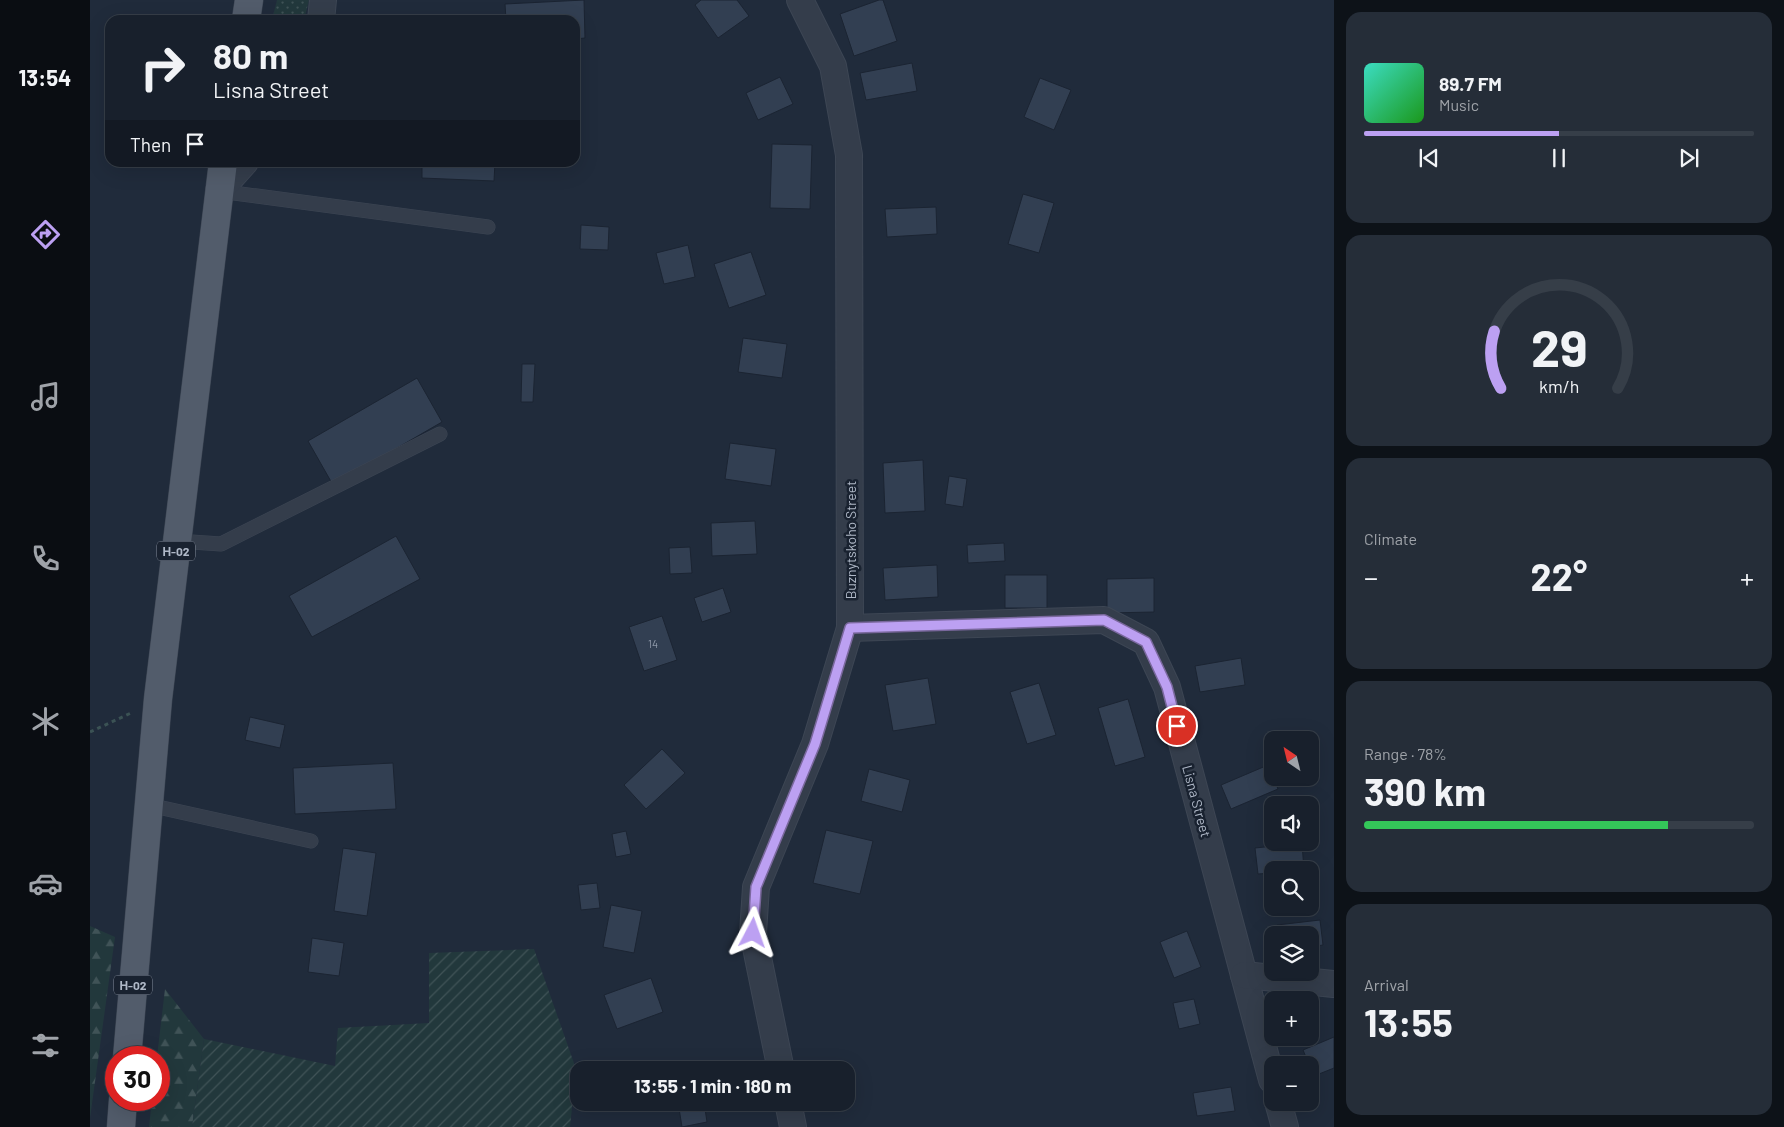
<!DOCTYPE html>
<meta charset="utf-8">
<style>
body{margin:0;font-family:Barlow,sans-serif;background:#252d38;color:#f1f3f6;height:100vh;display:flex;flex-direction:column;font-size:19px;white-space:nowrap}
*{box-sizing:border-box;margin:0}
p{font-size:16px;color:#9fa3a9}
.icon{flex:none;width:28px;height:28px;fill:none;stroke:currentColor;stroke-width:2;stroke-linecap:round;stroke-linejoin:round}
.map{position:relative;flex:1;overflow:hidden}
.sheet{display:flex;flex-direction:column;gap:12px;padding:12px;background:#0d1218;width:450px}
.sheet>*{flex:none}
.hud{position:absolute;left:15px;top:15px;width:475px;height:152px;border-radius:15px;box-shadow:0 5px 20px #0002,0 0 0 1px #363e48;background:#18202c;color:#f1f3f6;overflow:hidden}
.needle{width:32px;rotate:325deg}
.controls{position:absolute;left:1174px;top:731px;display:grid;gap:10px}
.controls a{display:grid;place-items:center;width:55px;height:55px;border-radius:10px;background:#18202c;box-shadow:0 5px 20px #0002,0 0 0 1px #363e48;font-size:25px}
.speed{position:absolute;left:15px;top:1046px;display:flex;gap:10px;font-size:25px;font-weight:700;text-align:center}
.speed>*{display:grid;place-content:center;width:65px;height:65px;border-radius:50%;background:#18202c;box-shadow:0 5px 20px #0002,0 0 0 1px #363e48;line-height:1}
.speed .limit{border:8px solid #d22;background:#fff;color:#111}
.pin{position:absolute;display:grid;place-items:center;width:42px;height:42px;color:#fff;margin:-21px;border:2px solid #fff;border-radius:50%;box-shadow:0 1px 5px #0007}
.me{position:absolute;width:55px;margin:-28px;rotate:4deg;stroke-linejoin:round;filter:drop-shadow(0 0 4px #0008)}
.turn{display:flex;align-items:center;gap:18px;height:105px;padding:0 25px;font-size:22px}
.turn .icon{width:65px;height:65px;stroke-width:2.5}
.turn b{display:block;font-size:35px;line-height:42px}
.then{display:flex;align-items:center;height:48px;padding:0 25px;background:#0003;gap:10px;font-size:19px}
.big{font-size:38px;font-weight:700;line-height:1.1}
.sheet .card{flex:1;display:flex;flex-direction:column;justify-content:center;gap:8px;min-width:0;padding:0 18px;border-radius:15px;background:#252d38}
.sheet .dial{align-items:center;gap:0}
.dial svg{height:130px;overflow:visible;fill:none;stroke:#363e48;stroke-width:7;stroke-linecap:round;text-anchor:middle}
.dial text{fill:#f1f3f6;stroke:none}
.song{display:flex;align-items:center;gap:15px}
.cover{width:60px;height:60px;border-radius:8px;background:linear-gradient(135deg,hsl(170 70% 55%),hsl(120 70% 35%))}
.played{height:5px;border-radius:2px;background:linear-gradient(90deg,#bca0f2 50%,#363e48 50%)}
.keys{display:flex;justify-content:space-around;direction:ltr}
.heat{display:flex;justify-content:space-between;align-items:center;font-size:28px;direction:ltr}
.charge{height:8px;border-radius:4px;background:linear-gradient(90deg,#34c759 78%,#363e48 0)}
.trip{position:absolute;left:480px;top:1061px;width:285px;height:50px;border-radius:15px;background:#18202c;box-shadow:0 5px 20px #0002,0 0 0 1px #363e48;font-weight:700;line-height:50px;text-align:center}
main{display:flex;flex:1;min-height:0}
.dock{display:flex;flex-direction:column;width:90px;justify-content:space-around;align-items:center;background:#0a0d12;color:#9fa3a9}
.dock .icon{width:35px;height:35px}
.dock .on{color:#bca0f2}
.dock b{font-size:22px;color:#f1f3f6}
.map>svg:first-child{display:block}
.grass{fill:url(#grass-dots)}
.forest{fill:url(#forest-firs)}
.garden{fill:url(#garden-furrows)}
.building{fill:#323f52;stroke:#1b2432}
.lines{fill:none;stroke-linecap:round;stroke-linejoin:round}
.service-casing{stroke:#3d4654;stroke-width:15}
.minor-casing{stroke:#3d4654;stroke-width:28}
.primary-casing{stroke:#3d4654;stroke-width:29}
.path{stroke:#3b5254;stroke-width:3;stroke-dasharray:4 4;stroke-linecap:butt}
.service{stroke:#343d4b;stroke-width:14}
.minor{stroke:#343d4b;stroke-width:26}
.primary{stroke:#525c6b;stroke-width:28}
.route-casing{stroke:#7a689d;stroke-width:12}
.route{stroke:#bca0f2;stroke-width:9}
.labels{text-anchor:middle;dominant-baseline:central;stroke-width:5;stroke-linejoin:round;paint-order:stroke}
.number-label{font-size:11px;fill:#8e98a8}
.shield{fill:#192230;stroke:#828b9a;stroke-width:1}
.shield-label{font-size:12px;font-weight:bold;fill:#afb8c7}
.street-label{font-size:14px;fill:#afb8c7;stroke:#192230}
</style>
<main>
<nav class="dock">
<b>13:54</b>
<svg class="icon on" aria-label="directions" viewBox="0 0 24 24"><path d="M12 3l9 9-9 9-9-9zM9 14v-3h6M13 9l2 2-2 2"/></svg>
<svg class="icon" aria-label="music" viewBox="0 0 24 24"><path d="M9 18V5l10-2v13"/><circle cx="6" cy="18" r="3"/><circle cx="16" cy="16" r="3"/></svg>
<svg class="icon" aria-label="phone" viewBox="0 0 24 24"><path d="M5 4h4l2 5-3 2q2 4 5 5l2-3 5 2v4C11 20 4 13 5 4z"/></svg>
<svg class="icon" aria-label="climate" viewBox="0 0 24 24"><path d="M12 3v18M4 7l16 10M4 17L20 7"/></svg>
<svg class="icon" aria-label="car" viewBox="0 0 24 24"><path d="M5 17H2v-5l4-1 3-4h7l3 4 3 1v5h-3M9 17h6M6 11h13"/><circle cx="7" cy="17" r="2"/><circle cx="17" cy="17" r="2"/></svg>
<svg class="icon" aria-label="filters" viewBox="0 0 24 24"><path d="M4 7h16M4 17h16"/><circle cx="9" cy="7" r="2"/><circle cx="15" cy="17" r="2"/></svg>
</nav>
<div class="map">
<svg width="1244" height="1127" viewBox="0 0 1244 1127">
<defs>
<pattern id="grass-dots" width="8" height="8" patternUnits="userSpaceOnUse" patternTransform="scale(1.25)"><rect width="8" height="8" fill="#22383c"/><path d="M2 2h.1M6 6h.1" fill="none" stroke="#405357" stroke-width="1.8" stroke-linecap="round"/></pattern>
<pattern id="forest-firs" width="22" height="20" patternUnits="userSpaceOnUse" patternTransform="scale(1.25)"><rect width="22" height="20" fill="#22383c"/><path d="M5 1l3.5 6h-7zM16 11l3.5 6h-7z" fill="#405357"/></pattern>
<pattern id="garden-furrows" width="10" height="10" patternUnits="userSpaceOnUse" patternTransform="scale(1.25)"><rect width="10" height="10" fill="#22383c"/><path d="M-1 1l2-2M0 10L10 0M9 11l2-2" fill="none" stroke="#405357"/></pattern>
</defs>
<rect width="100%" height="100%" fill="#202b3b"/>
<path class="grass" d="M187,0H219L214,20H182Z"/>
<g class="forest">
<path d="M0,926L25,937L0,1118Z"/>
<path d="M75,989L114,1039L102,1127H59L62,1100H69L67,1057Z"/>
</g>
<path class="garden" d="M444,949L486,1069L480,1127H102L114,1039L245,1066L248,1028L339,1023V953Z"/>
<g class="building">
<path d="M494,0L495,38L485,39V20H416L415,4Z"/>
<path d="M611,0H647L659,16L628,38L605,5Z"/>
<path d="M789,0H793L807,41L764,56L750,14Z"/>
<path d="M822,63L827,91L776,100L770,73Z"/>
<path d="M690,77L703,104L668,120L656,93Z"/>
<path d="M950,78L981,90L964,130L934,117Z"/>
<path d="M682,144L722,145L720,209L680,208Z"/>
<path d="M332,162H405L404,181L332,178Z"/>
<path d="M933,194L964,203L949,253L918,244Z"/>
<path d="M846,207L847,234L797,237L795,209Z"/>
<path d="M491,225L519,227L518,250L490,249Z"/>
<path d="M598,245L605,277L574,284L566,253Z"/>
<path d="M661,252L676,295L639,308L624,264Z"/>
<path d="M653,338L697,344L692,378L648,372Z"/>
<path d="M432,364H445L443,402H431Z"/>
<path d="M327,378L352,422L243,485L218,441Z"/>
<path d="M640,443L686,449L681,486L635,479Z"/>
<path d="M833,460L835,511L795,513L793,463Z"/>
<path d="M859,476L877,479L873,507L855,504Z"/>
<path d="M665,521L667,554L622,556L621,523Z"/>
<path d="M306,536L330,579L222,637L199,596Z"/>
<path d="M914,543L915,561L878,563L877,545Z"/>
<path d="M600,547L602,573L580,574L579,548Z"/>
<path d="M847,565L848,597L795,600L793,568Z"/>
<rect x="915" y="575" width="42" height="33"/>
<path d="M1064,578V612L1017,613V579Z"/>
<path d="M633,588L641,612L612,622L604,598Z"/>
<path d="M572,616L587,660L554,671L539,627Z"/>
<path d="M1151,658L1155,685L1110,692L1105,666Z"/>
<path d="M838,678L846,724L803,731L795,685Z"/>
<path d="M949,683L966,735L937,744L920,692Z"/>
<path d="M1038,699L1055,757L1025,766L1008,708Z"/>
<path d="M160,717L195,725L190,748L155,740Z"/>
<path d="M572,749L595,773L556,809L534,785Z"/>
<path d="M303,763L306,809L205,814L203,768Z"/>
<path d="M1178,765L1188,789L1141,809L1131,785Z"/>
<path d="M779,769L820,780L812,812L771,801Z"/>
<path d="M736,830L783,841L770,894L723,883Z"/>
<path d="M536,831L541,854L526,857L522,834Z"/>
<path d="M1212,843L1214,870H1182V873L1168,874L1165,848Z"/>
<path d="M253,848L286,853L277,916L244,911Z"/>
<path d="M507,883L510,908L491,910L488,885Z"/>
<path d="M521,905L552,911L544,953L513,947Z"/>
<path d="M1230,920L1233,945L1220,947V935H1188L1187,925Z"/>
<path d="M1097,931L1111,967L1084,978L1070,942Z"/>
<path d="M222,938L254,943L249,976L218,972Z"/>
<path d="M561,978L573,1012L527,1029L514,995Z"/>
<path d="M1104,999L1110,1024L1089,1029L1083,1003Z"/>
<path d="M1244,1037V1068L1224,1076L1213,1050Z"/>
<path d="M608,1064L609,1070H583L582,1069Z"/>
<path d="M1141,1087L1145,1111L1107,1116L1103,1093Z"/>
<path d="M588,1102H614L617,1122L592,1127Z"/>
</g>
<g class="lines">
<g class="service-casing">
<g id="service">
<path d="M129,191L398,227"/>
<path d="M87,541L131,544L350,434"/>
<path d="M59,805L221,841"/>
</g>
</g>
<g class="minor-casing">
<g id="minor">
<path d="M231,20L233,0"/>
<path d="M129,191L155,162"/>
<path d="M760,628L1014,620L1056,642L1077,687L1182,1080"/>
<path d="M1154,975L1244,984"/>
<path d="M691,1070L663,933L666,887L725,744L760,628L759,155L743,66L710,0"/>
<path d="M698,1102L703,1127"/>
<path d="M1188,1102L1195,1127"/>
</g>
</g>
<g class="primary-casing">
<g id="primary">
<path d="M156,20L159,0"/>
<path d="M37,1058L68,699L133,162"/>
<path d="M31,1127L33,1100"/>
</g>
</g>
<path class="path" d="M0,732L41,713"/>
<use href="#service" class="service"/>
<use href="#minor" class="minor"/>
<use href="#primary" class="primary"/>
</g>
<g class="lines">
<g class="route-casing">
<path id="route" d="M663,933L666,887L725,744L760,628L1014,620L1056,642L1077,687L1087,726"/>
</g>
<use href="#route" class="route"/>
</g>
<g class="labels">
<g class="number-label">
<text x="563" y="643">14</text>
</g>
<g class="shield">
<rect x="67" y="541.5" width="38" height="19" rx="4"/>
<rect x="24" y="975.5" width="38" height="19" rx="4"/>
</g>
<g class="shield-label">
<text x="86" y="551">Н-02</text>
<text x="43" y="985">Н-02</text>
</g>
<g class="street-label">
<text transform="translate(760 540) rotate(-90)">Buznytskoho Street</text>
<text transform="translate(1107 801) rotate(75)">Lisna Street</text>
</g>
</g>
</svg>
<div class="controls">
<a><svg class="needle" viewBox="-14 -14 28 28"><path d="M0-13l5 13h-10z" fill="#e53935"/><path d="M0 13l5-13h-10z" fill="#9fa3a9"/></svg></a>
<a><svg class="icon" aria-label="sound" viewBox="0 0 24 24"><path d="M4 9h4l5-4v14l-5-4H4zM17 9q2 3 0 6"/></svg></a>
<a><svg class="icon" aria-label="search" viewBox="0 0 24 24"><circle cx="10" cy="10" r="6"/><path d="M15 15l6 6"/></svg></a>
<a><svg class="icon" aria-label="layers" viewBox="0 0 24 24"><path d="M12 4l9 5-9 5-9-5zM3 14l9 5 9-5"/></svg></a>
<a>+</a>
<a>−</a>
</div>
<div class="speed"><div class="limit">30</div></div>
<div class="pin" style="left:1087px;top:726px;background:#d93025"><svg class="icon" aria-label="arrive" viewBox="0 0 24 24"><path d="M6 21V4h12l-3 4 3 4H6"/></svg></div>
<svg class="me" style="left:663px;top:933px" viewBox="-20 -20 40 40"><path d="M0-17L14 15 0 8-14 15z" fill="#bca0f2" stroke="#fff" stroke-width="4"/></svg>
<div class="trip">13:55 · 1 min · 180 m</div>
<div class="hud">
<div class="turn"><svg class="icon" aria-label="right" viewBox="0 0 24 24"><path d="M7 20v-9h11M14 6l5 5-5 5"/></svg><div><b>80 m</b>Lisna Street</div></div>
<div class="then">Then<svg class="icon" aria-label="arrive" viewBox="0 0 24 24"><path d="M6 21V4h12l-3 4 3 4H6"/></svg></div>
</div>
</div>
<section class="sheet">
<div class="card">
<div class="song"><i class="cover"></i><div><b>89.7 FM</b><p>Music</p></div></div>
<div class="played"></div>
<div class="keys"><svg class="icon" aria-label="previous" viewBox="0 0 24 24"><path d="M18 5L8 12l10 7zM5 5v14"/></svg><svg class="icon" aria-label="pause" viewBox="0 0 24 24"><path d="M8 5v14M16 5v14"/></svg><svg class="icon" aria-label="next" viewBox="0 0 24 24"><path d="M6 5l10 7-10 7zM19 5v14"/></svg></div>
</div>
<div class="card dial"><svg viewBox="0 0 100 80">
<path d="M14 69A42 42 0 1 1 86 69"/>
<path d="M14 69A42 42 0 0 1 10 34" stroke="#bca0f2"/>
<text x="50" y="56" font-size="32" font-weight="700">29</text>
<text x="50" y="72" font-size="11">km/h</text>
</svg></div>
<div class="card"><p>Climate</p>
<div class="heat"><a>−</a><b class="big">22°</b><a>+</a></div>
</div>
<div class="card"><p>Range · 78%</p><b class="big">390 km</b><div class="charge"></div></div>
<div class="card"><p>Arrival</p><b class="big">13:55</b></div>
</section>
</main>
